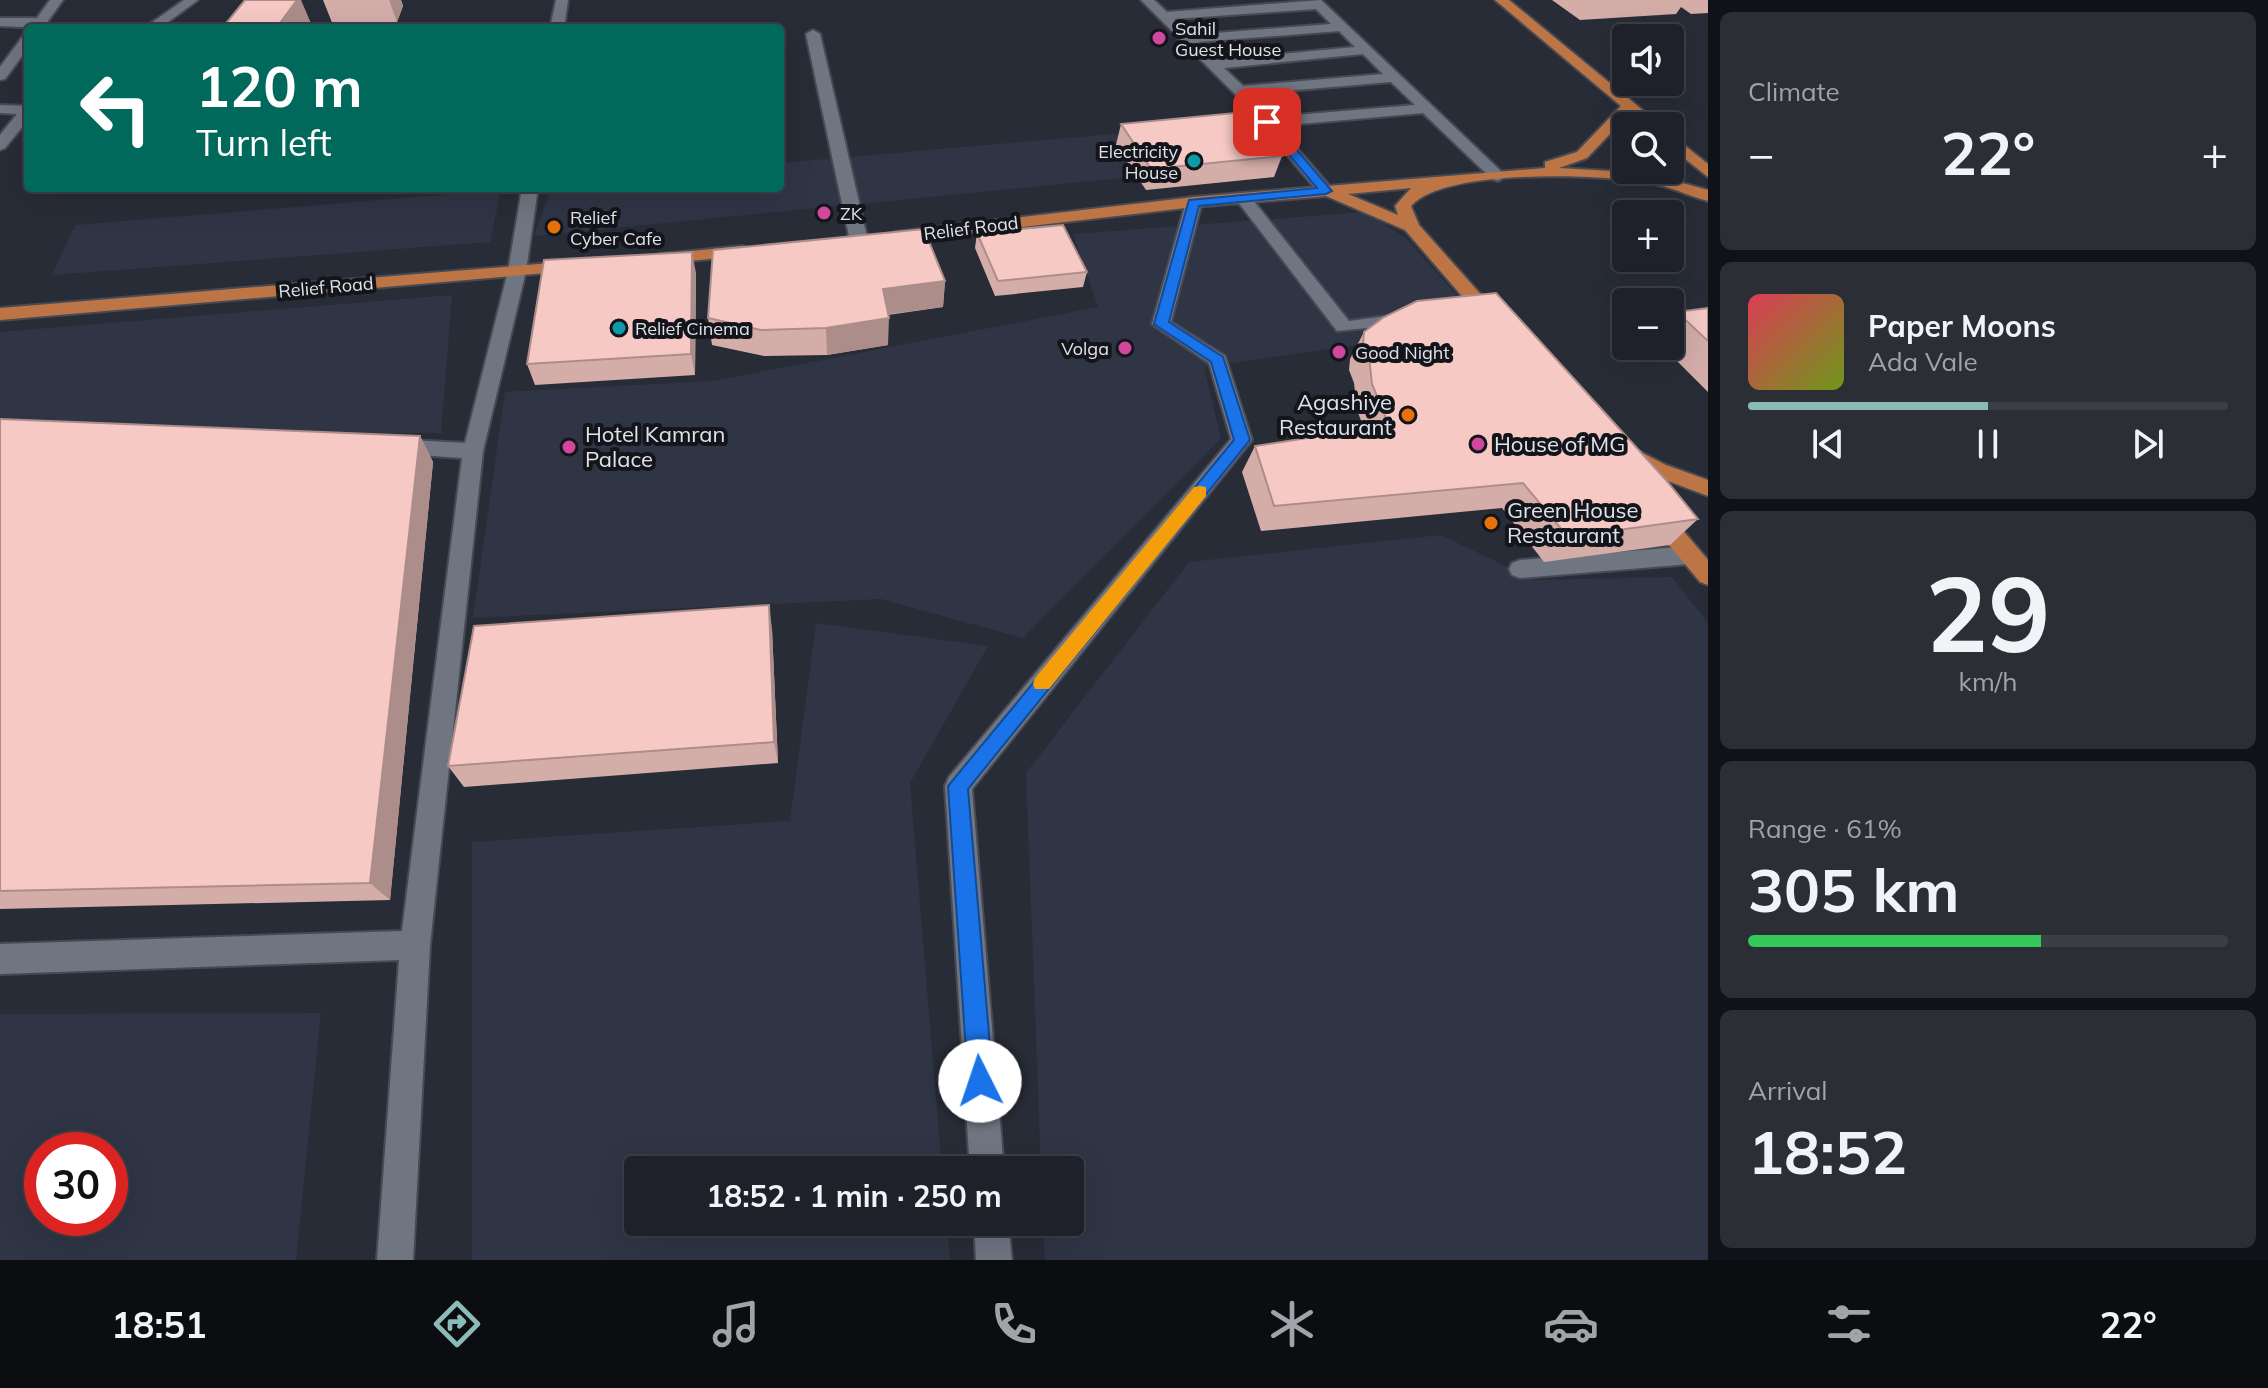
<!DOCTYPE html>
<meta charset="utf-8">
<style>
body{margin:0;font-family:Mulish,sans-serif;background:#2b2e35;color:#f1f3f6;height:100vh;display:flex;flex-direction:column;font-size:30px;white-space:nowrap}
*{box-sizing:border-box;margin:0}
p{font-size:26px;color:#a1a3a8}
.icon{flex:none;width:44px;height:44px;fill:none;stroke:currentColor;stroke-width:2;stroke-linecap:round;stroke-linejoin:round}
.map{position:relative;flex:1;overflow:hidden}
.sheet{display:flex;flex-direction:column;gap:12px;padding:12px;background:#101217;width:560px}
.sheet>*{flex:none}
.guide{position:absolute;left:24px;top:24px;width:760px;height:168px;border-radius:8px;box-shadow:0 8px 32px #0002,0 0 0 2px #3c3e46;background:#00695c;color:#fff;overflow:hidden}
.buttons{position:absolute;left:1612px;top:24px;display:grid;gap:16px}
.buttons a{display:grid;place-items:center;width:72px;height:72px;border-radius:8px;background:#1e2129;box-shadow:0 8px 32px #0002,0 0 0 2px #3c3e46;font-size:40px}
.speed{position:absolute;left:24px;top:1132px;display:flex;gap:16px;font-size:40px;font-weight:700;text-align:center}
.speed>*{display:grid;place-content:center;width:104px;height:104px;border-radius:50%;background:#1e2129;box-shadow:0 8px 32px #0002,0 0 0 2px #3c3e46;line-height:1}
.speed .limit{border:12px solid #d22;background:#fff;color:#111}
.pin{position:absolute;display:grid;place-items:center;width:68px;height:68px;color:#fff;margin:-34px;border-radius:16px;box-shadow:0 4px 12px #0006}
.me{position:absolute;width:88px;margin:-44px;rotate:356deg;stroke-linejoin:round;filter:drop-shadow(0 0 6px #0008)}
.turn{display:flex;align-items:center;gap:28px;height:168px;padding:0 40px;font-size:36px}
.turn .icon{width:104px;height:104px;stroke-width:2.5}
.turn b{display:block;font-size:56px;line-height:68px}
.big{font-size:60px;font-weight:700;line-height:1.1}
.sheet .card{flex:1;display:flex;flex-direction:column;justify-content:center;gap:12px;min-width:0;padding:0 28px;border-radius:12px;background:#2b2e35}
.sheet .dial{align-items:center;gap:0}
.dial b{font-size:104px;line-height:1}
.song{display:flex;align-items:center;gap:24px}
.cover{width:96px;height:96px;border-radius:12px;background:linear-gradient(135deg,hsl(350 70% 55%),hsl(80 70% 35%))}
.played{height:8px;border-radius:4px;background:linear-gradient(90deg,#8bbbb9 50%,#3c3e46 50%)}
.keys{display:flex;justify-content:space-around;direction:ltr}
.heat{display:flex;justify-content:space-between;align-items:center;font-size:44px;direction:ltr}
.charge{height:12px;border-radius:6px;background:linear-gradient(90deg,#34c759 61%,#3c3e46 0)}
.trip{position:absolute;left:624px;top:1156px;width:460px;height:80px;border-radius:8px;background:#1e2129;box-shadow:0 8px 32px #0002,0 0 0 2px #3c3e46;font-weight:700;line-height:80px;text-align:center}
.tab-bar{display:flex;height:128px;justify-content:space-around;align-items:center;background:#0c0d10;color:#a1a3a8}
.tab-bar .icon{width:56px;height:56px}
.tab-bar .selected{color:#8bbbb9}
.tab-bar b{font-size:36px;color:#f1f3f6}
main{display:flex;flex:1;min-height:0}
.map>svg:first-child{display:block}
.built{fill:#2f3545;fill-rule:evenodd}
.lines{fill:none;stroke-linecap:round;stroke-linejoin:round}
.minor-casing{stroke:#474a53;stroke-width:4}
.major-casing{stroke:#474a53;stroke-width:4}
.minor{fill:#707582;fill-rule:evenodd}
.major{fill:#bd7545;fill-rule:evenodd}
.wall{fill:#d4ada9}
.shaded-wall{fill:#ac8d8a}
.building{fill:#f6c9c5;stroke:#ac8d8a;stroke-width:2}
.route{fill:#1a73e8;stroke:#114b97;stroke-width:2}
.slow{fill:#f59e0b}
.hotel-dot{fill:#d1479c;stroke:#13151a;stroke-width:3}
.culture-dot{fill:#0f9aa8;stroke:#13151a;stroke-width:3}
.food-dot{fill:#e8710a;stroke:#13151a;stroke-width:3}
.labels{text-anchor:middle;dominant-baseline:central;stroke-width:8;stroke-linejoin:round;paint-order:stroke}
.far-poi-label{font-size:18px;fill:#e0e2ea;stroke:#13151a;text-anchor:start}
.far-street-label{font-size:18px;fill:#e0e2ea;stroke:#13151a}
.poi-label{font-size:22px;fill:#e0e2ea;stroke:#13151a;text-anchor:start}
</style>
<main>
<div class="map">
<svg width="1708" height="1260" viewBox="0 0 1708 1260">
<rect width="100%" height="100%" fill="#282c37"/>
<g class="built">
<path d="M1250,122L1285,162L534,236L551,188H780V163Z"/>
<path d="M501,190L490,242L52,275L75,225Z"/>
<path d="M1365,212L1406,238L1478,319L1370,343L1204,367L1221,439L1023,638L881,599L473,618L505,392L713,381L1098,307L1073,234Z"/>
<path d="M452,295L441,433H0V332Z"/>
<path d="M1441,535L1535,580L1672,577L1708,623V1260H1045L1043,1222H1070V1170H1041L1026,773L1189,562Z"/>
<path d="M816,623L988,646L910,783L942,1170H638V1222H947L950,1260H472V842L790,821Z"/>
<path d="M321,1013L296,1260H0V1014ZM110,1150V1218H42V1150Z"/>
</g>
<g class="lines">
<g class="minor-casing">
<g id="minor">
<path d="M50,0H63L43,28L0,26V18H37Z"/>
<path d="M184,0H198L160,28H144Z"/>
<path d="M556,0H568L564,28H550Z"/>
<path d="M1141,0H1154L1167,12L1321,0L1506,176L1498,181L1492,179L1423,113L1278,126L1334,191L1332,194H1320L1235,94ZM1316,9L1331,24L1190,35L1174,19ZM1339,31L1355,47L1217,60L1198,42ZM1363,54L1383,74L1243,86L1224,68ZM1391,82L1415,105L1271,117L1251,94Z"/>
<path d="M813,30L820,34L868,241L859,246L850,241L806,34Z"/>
<path d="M28,35V48L5,79L0,80V67L23,36Z"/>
<path d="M0,105L28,106V120L5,148L0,150V135L17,114L0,113Z"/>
<path d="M522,188H538L526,271L483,451L430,945L413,1260H377L399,960L0,974V944L402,931L462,458L392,453L385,451L382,446L385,441L392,439L465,443L508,271Z"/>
<path d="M1243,193L1249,195L1349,321L1409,313L1416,315L1418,319L1416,323L1337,331L1235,198Z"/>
<path d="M1194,197L1202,202L1171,322L1225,356L1252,440L972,789L1004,1170H970L945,786L949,777L1231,439L1209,363L1152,324L1186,202Z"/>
<path d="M1690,546L1698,549L1701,555L1698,561L1690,564L1520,578L1512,575L1509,569L1512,563L1520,560Z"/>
<path d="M974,1222H1008L1012,1260H976Z"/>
</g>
</g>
<g class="major-casing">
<g id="major">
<path d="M1495,0H1509L1662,126H1646L1630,113L1587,158L1559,168L1646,173L1708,190V201C1688,196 1670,186 1649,183C1600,174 1445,168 1411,206L1419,225L1500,316L1502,320L1500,324H1486L1405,230L1326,196L1194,207L895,242L887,237L895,232L1194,197L1545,168V162L1577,152L1621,106ZM1411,188L1395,206L1398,215L1348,194Z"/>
<path d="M1670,134L1708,164V177L1670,147Z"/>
<path d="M743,246L752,251L749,255L660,264L651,259L660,254Z"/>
<path d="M576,261L582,262L585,266L582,270L0,320V308Z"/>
<path d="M1627,445L1666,465L1708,480V496L1652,475L1620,457L1617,452L1620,447Z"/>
<path d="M1656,506L1664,508L1708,560V585L1700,582L1648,520L1645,514L1648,508Z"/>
</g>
</g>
<use href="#minor" class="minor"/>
<use href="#major" class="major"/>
</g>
<g class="wall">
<path d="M323,0H401L403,6L397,22L333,25Z"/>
<path d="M1552,0H1708V13L1691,14L1681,7L1676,14L1580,20Z"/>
<path d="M1121,124L1282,156L1274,177L1146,190L1116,145Z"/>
<path d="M977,233L1087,272L1083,287L995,296L975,248Z"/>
<path d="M696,273L695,375L535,385L527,364Z"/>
<path d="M945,281L943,307L888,315V345L827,355L764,356L712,345L708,318Z"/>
<path d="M1708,308V392L1662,346H1670V320L1677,312Z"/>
<path d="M1364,332L1698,519L1670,545L1544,562L1502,508L1261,531L1242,472L1255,446L1365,431L1357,410L1354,383L1349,370L1350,359Z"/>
<path d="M0,419L420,436L433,462L390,900L0,909Z"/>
<path d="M772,629L778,763L464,787L448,766Z"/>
</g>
<g class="shaded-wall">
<path d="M297,0H301L313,28H277Z"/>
<path d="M389,0H401L403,6L397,22Z"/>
<path d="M692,252L696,273L695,375L691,354Z"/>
<path d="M945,281L943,307L882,315L883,289Z"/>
<path d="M889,318L888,345L827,355L826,328Z"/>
<path d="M420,436L433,462L390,900L370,883Z"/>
<path d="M769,605L772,629L778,763L774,742Z"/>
</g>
<g class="building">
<path d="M245,0H297L277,27H223Z"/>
<path d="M1245,112L1282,156L1151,169L1121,124Z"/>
<path d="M1063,225L1087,272L998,281L977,233Z"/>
<path d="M924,229L945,281L883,289L889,318L826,328L761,330L708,318L713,250Z"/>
<path d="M692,252L691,354L527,364L544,260Z"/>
<path d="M1496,293L1666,480L1698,519L1568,537L1523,483L1274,506L1255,446L1347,432L1391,430L1372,384L1369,357L1363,344L1364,332L1384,317L1417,301Z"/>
<path d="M1708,308V341L1677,312Z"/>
<path d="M0,419L420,436L370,883L0,891Z"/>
<path d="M769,605L774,742L448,766L474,626Z"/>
</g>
<path class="route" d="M1263,120H1271L1332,191L1326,194L1199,206L1169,322L1223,357L1250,440L968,789L993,1081L989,1090L980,1094L972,1090L968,1081L948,786L1234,440L1211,362L1154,324L1189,200L1317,188L1263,124Z"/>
<path class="slow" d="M1200,486L1206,487V496L1049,689H1035L1033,684L1035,678L1194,487Z"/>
<g class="hotel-dot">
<circle cx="1159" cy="38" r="8"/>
<circle cx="824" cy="213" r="8"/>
<circle cx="1125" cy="348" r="8"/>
<circle cx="1339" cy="352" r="8"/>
<circle cx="1478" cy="444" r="8"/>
<circle cx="569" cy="447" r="8"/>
</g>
<g class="culture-dot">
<circle cx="1194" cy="161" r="8"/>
<circle cx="619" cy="328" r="8"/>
</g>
<g class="food-dot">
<circle cx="554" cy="227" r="8"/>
<circle cx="1408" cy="415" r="8"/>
<circle cx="1491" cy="523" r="8"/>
</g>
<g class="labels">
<g class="far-poi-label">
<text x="1175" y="28">Sahil<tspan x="1175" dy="21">Guest House</tspan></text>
<text x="1178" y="151" text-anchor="end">Electricity<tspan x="1178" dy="21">House</tspan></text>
<text x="840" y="213">ZK</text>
<text x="570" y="217">Relief<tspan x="570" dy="21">Cyber Cafe</tspan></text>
<text x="635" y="328">Relief Cinema</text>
<text x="1109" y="348" text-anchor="end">Volga</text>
<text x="1355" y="352">Good Night</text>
</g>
<g class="far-street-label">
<text transform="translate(971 228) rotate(-7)">Relief Road</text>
<text transform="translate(326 287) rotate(-5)">Relief Road</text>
</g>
<g class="poi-label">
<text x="1392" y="402" text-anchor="end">Agashiye<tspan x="1392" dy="25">Restaurant</tspan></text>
<text x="585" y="434">Hotel Kamran<tspan x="585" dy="25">Palace</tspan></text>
<text x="1494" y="444">House of MG</text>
<text x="1507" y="510">Green House<tspan x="1507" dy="25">Restaurant</tspan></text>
</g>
</g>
</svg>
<div class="buttons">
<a><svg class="icon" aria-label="sound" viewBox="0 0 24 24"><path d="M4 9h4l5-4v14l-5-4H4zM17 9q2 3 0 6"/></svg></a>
<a><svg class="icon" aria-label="search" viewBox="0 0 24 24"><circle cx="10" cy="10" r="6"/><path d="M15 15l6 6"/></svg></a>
<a>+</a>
<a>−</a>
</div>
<div class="speed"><div class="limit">30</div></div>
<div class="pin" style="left:1267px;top:122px;background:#d93025"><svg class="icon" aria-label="arrive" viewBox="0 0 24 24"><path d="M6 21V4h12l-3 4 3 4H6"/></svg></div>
<svg class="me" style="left:980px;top:1081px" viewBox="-20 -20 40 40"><circle r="19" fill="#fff"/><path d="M0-13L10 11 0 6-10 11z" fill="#1a73e8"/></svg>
<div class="trip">18:52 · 1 min · 250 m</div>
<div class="guide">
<div class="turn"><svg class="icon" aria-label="left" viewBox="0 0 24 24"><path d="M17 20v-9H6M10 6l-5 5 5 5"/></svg><div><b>120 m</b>Turn left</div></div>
</div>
</div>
<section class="sheet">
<div class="card"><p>Climate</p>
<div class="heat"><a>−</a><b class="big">22°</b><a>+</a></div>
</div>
<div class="card">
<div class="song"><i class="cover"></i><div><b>Paper Moons</b><p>Ada Vale</p></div></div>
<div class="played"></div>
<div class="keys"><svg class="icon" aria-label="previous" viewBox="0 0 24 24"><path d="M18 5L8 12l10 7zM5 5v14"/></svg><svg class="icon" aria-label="pause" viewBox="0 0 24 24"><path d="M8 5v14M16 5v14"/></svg><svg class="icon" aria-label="next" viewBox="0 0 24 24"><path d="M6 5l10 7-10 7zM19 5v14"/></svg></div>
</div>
<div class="card dial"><b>29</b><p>km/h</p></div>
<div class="card"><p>Range · 61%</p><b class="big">305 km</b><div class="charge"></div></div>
<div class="card"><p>Arrival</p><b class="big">18:52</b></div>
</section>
</main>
<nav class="tab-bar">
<b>18:51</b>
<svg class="icon selected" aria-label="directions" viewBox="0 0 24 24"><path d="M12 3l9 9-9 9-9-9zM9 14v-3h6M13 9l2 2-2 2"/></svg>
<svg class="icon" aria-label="music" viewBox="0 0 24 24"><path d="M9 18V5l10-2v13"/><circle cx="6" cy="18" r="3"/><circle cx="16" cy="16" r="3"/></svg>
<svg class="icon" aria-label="phone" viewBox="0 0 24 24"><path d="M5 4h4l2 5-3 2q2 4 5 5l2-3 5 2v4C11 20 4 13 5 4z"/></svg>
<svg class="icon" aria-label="climate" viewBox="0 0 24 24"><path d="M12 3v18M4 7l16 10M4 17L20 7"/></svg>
<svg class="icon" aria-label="car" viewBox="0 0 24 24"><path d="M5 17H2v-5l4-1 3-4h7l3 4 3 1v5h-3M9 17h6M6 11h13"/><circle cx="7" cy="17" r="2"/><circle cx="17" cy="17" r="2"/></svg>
<svg class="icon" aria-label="filters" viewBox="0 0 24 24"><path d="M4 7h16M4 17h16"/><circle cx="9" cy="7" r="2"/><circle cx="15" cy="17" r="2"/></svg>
<b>22°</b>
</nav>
